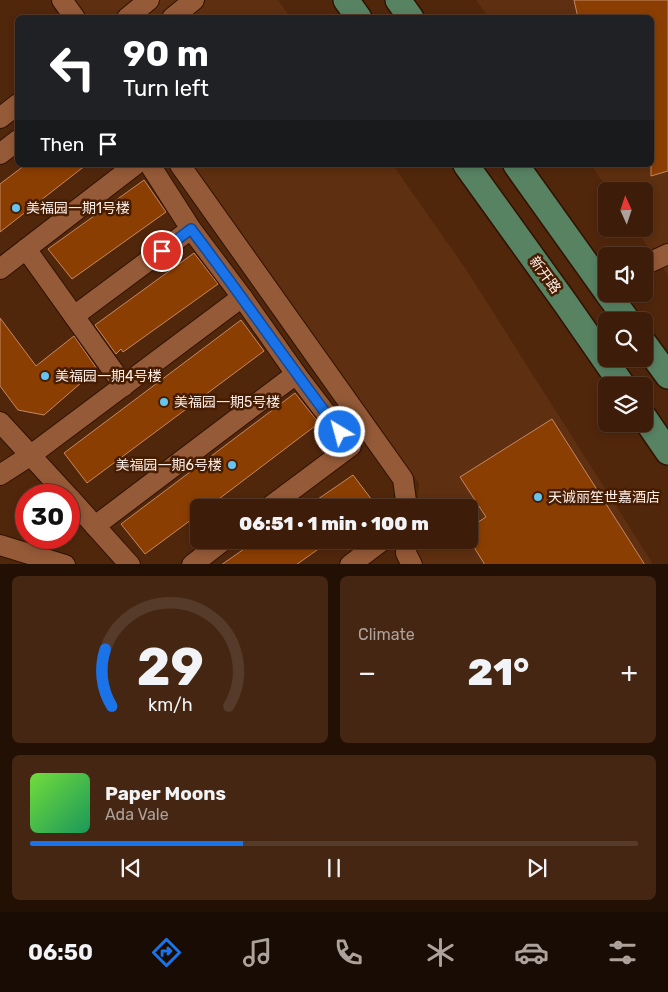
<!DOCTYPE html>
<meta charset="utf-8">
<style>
body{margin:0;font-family:Rubik,"Noto Sans SC",sans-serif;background:#442612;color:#f1f3f6;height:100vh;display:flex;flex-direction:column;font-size:19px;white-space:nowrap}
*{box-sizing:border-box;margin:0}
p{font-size:16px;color:#ada29c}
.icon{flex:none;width:28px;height:28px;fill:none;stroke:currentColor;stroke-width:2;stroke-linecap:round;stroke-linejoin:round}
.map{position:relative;height:564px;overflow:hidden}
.details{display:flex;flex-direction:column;gap:12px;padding:12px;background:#221005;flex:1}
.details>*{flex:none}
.guide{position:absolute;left:15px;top:15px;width:639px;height:152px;border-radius:8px;box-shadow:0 2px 8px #0003,0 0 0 1px #563b2a;background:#202124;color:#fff;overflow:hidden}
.needle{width:32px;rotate:357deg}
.fabs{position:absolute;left:598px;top:182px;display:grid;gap:10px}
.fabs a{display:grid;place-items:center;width:55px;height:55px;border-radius:8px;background:#3d1d09;box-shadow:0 2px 8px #0003,0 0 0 1px #563b2a;font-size:25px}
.speed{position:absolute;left:15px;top:484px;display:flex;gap:10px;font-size:25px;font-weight:700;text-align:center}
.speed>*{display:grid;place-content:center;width:65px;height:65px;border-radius:50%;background:#3d1d09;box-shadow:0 2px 8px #0003,0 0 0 1px #563b2a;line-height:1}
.speed .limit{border:8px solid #d22;background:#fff;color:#111}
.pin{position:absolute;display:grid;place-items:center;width:42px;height:42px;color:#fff;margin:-21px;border:2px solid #fff;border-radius:50%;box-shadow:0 1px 5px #0007}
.me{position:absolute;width:55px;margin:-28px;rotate:323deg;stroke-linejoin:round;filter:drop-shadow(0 0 4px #0008)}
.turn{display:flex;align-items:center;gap:18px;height:105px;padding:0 25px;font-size:22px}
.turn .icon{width:65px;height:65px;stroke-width:2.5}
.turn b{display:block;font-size:35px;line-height:42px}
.then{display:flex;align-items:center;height:48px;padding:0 25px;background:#0003;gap:10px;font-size:19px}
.big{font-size:38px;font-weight:800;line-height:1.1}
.details .card{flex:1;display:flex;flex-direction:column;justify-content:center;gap:8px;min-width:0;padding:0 18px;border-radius:8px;background:#442612}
.details .dial{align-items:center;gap:0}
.dial svg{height:130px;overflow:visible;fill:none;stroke:#563b2a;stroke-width:7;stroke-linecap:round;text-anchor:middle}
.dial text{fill:#f1f3f6;stroke:none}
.song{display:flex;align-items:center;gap:15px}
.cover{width:60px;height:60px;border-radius:8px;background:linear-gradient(135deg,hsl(100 70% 55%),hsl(150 70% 35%))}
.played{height:5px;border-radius:2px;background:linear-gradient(90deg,#1a73e8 35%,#563b2a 35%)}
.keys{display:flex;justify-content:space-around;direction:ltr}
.heat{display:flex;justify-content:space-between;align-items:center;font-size:28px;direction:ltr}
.details .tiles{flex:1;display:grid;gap:12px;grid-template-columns:1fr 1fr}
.card:last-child{grid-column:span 2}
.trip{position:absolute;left:190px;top:499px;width:288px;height:50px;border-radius:8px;background:#3d1d09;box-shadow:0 2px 8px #0003,0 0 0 1px #563b2a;font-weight:800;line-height:50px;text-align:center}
.menu{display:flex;height:80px;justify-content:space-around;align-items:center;background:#180c04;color:#ada29c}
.menu .icon{width:35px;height:35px}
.menu .active{color:#1a73e8}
.menu b{font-size:22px;color:#f1f3f6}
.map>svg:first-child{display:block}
.built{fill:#5e2f10}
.building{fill:#8b3e02;stroke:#c68764}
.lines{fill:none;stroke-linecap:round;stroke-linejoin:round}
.minor-casing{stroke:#301202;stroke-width:22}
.major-casing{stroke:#301202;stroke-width:28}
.minor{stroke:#955a38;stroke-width:20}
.major{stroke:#588363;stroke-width:25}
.route-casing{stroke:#114b97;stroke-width:12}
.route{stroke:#1a73e8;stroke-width:9}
.poi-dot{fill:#66c4ef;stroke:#461d02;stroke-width:2}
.labels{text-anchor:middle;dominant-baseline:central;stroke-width:5;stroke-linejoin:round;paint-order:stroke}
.poi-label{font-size:14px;fill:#fceee6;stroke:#461d02;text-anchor:start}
.street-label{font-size:14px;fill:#fceee6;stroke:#461d02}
</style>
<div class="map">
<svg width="668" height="565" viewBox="0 0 668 565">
<rect width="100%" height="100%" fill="#51270c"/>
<g class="built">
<path d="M71,0H278L290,17H84Z"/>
<path d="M476,0H668V275L635,229H644V191H609L591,165H651V18L488,17Z"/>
<path d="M192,165H393L465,268L653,564H417L414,540H469V508L417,507L419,483Z"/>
</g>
<g class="building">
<path d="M574,0H668V171L651,176V18H578Z"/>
<path d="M25,165H86L0,232V184Z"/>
<path d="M144,180L166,212L72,279L48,249Z"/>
<path d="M194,253L218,284L123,352L121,349L116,354L95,325Z"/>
<path d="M0,318L36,366L74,336L97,369L44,415L18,410L0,386Z"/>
<path d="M241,320L264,351L87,483L64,453Z"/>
<path d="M295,393L319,423L207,508H199V514L145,554L121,524Z"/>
<path d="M552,419L645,565H485L469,539V528L486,517L460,477Z"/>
<path d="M353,475L378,508H305Z"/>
<path d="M257,540H331L296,565H221Z"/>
</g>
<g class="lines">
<g class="minor-casing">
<g id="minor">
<path d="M62,0L75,18"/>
<path d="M127,18L149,0"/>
<path d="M172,18L194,0"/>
<path d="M0,118L18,104"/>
<path d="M0,154L18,140"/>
<path d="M150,165L191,229L242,297"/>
<path d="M180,165L403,479L407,508"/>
<path d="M26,249L124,386"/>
<path d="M644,265L668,254"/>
<path d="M0,269L135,165"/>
<path d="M74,316L191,229"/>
<path d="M0,422L67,495"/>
<path d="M0,475L31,455L242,297L296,374"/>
<path d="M69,497L130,565"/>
<path d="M95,526L296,374L351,446L268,508"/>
<path d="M407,540L406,553L412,565"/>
<path d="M0,545L65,565"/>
<path d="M192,565L224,540"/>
<path d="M350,565L383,540"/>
</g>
</g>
<g class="major-casing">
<g id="major">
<path d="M346,0L359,18"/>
<path d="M398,0L411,18"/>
<path d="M466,165L566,304L623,386"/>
<path d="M516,165L606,291"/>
<path d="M608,294L628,321"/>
<path d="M644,343L668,376"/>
<path d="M644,417L668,452"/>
</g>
</g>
<use href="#minor" class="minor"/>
<use href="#major" class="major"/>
</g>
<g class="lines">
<g class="route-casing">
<path id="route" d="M162,251L191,229C242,296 289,365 340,432"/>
</g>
<use href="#route" class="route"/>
</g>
<g class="poi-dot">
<circle cx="16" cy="208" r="5"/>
<circle cx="45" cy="376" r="5"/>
<circle cx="164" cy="402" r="5"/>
<circle cx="232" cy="465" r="5"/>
<circle cx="538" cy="497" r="5"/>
</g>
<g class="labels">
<g class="poi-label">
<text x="26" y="208">美福园一期1号楼</text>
<text x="55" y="376">美福园一期4号楼</text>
<text x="174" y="402">美福园一期5号楼</text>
<text x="222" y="465" text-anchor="end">美福园一期6号楼</text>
<text x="548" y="497">天诚丽笙世嘉酒店</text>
</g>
<g class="street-label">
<text transform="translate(545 275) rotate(54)">新开路</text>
</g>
</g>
</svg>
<div class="fabs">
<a><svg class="needle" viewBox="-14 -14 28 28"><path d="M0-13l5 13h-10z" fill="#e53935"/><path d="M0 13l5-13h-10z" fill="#ada29c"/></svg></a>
<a><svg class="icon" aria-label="sound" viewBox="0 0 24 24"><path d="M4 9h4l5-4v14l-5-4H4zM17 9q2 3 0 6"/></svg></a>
<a><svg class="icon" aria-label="search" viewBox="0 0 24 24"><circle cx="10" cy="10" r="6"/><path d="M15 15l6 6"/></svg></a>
<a><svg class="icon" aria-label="layers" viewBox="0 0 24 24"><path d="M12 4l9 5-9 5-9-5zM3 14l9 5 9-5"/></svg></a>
</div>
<div class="speed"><div class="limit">30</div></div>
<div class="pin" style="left:162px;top:251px;background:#d93025"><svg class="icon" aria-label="arrive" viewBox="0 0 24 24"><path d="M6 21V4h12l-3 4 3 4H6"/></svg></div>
<svg class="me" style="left:340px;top:432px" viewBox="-20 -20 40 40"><circle r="17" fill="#1a73e8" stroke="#fff" stroke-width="3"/><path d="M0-11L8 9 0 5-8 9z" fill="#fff"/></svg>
<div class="trip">06:51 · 1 min · 100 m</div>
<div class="guide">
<div class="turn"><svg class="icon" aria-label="left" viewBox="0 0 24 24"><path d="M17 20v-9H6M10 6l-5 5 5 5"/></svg><div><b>90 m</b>Turn left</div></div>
<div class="then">Then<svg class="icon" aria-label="arrive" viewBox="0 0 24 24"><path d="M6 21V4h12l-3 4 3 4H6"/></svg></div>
</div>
</div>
<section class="details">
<div class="tiles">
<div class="card dial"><svg viewBox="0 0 100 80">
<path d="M14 69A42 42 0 1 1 86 69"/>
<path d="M14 69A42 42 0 0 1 10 34" stroke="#1a73e8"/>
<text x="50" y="56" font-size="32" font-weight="700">29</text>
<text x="50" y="72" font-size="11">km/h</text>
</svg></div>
<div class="card"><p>Climate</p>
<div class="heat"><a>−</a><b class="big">21°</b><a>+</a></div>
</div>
<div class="card">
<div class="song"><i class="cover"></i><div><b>Paper Moons</b><p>Ada Vale</p></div></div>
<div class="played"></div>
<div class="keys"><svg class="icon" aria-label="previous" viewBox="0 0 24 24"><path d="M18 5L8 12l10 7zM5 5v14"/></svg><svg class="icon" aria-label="pause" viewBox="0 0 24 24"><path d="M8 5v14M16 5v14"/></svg><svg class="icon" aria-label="next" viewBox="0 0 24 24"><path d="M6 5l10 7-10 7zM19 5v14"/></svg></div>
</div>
</div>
</section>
<nav class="menu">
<b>06:50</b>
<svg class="icon active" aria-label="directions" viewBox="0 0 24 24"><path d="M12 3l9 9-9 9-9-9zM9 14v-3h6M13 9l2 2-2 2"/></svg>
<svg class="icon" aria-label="music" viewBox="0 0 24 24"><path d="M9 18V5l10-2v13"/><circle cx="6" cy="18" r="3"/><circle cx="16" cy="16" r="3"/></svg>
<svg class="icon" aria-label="phone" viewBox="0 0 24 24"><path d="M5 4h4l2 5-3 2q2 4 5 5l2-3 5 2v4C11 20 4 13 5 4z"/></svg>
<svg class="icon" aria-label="climate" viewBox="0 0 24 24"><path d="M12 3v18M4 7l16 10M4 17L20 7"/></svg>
<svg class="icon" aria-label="car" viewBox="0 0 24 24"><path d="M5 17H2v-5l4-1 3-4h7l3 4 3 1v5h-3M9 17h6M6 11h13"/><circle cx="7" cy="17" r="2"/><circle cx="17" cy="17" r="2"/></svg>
<svg class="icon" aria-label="filters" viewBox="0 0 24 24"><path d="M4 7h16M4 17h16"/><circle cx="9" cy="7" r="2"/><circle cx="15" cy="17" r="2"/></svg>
</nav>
